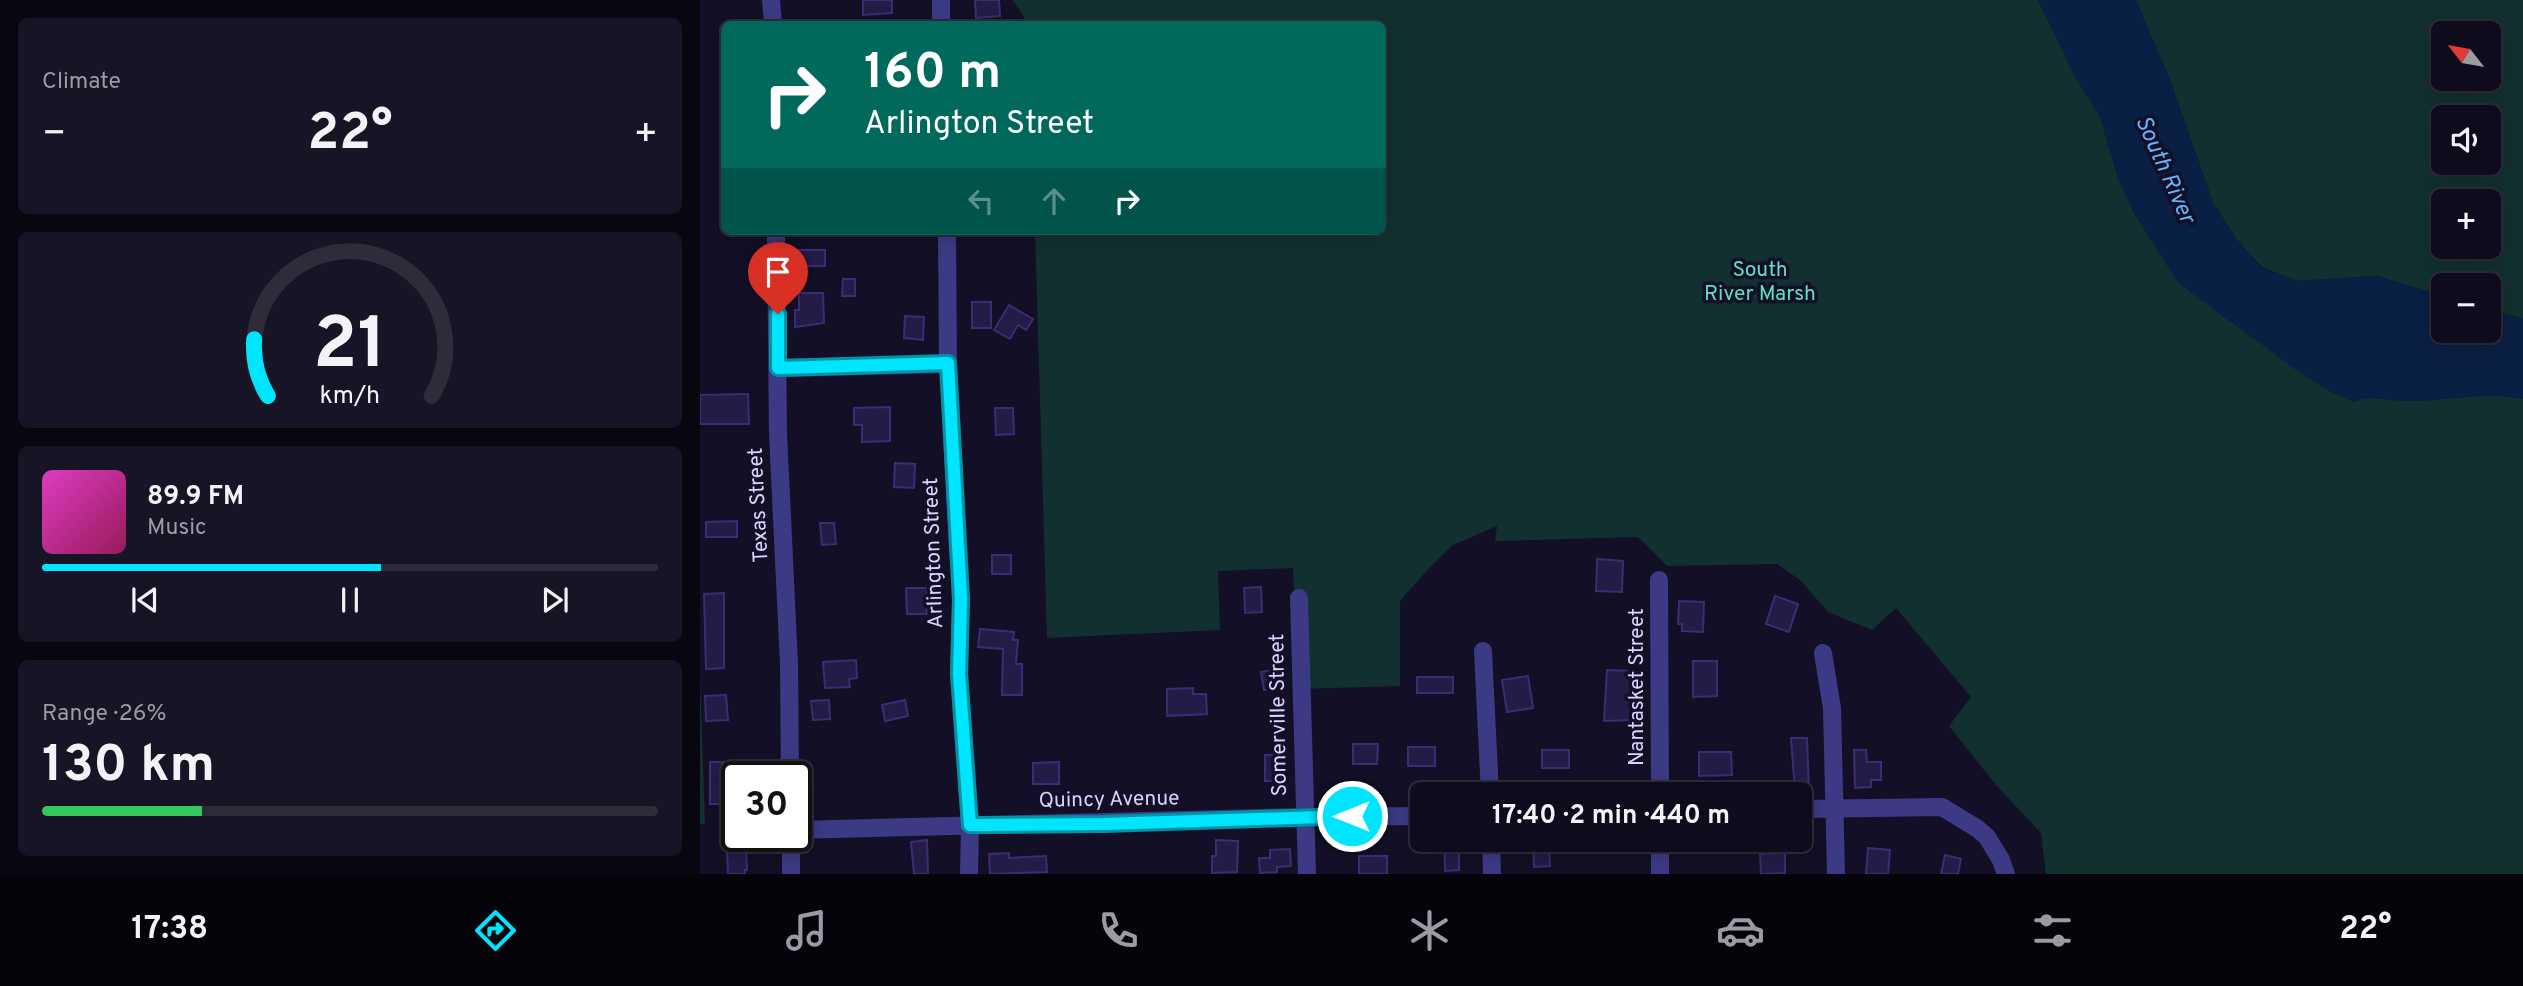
<!DOCTYPE html>
<meta charset="utf-8">
<style>
body{margin:0;font-family:Overpass,sans-serif;background:#171425;color:#f1f3f6;height:100vh;display:flex;flex-direction:column;font-size:26px;white-space:nowrap}
*{box-sizing:border-box;margin:0}
p{font-size:23px;color:#9b9ba3}
.icon{flex:none;width:38px;height:38px;fill:none;stroke:currentColor;stroke-width:2;stroke-linecap:round;stroke-linejoin:round}
.map{position:relative;flex:1;overflow:hidden}
.panel{display:flex;flex-direction:column;gap:18px;padding:18px;background:#08060f;width:700px}
.panel>*{flex:none}
.top-card{position:absolute;left:21px;top:21px;width:665px;height:214px;border-radius:10px;box-shadow:0 4px 18px #0003,0 0 0 2px #2e2b3b;background:#00695c;color:#fff;overflow:hidden}
.needle{width:46px;rotate:301deg}
.buttons{position:absolute;left:1731px;top:21px;display:grid;gap:14px}
.buttons a{display:grid;place-items:center;width:70px;height:70px;border-radius:10px;background:#0e0b1c;box-shadow:0 4px 18px #0003,0 0 0 2px #2e2b3b;font-size:35px}
.speed{position:absolute;left:21px;top:761px;display:flex;gap:14px;font-size:35px;font-weight:700;text-align:center}
.speed>*{display:grid;place-content:center;width:91px;height:91px;border-radius:50%;background:#0e0b1c;box-shadow:0 4px 18px #0003,0 0 0 2px #2e2b3b;line-height:1}
.speed .limit{border:4px solid #111;border-radius:10px;background:#fff;color:#111}
.pin{position:absolute;display:grid;place-items:center;width:60px;height:60px;color:#fff;margin:-72px -30px;border-radius:50% 50% 50% 0;rotate:-45deg;box-shadow:0 0 7px #0007}
.pin .icon{rotate:45deg}
.me{position:absolute;width:77px;margin:-38px;rotate:270deg;stroke-linejoin:round;filter:drop-shadow(0 0 5px #0008)}
.turn{display:flex;align-items:center;gap:24px;height:147px;padding:0 28px;font-size:32px}
.turn .icon{width:91px;height:91px;stroke-width:2.5}
.turn b{display:block;font-size:49px;line-height:60px}
.lanes{display:flex;align-items:center;height:66px;padding:0 28px;background:#0003;justify-content:center;gap:35px;direction:ltr}
.lanes .off{opacity:.35}
.big{font-size:52px;font-weight:700;line-height:1.1}
.panel .card{flex:1;display:flex;flex-direction:column;justify-content:center;gap:10px;min-width:0;padding:0 24px;border-radius:10px;background:#171425}
.panel .dial{align-items:center;gap:0}
.dial svg{height:182px;overflow:visible;fill:none;stroke:#2e2b3b;stroke-width:7;stroke-linecap:round;text-anchor:middle}
.dial text{fill:#f1f3f6;stroke:none}
.song{display:flex;align-items:center;gap:21px}
.cover{width:84px;height:84px;border-radius:10px;background:linear-gradient(135deg,hsl(310 70% 55%),hsl(330 70% 35%))}
.played{height:7px;border-radius:4px;background:linear-gradient(90deg,#00e5ff 55%,#2e2b3b 55%)}
.keys{display:flex;justify-content:space-around;direction:ltr}
.heat{display:flex;justify-content:space-between;align-items:center;font-size:38px;direction:ltr}
.charge{height:10px;border-radius:5px;background:linear-gradient(90deg,#34c759 26%,#2e2b3b 0)}
.trip{position:absolute;left:710px;top:782px;width:402px;height:70px;border-radius:10px;background:#0e0b1c;box-shadow:0 4px 18px #0003,0 0 0 2px #2e2b3b;font-weight:700;line-height:70px;text-align:center}
.dock{display:flex;height:112px;justify-content:space-around;align-items:center;background:#06040b;color:#9b9ba3}
.dock .icon{width:49px;height:49px}
.dock .on{color:#00e5ff}
.dock b{font-size:32px;color:#f1f3f6}
main{display:flex;flex:1;min-height:0}
.map>svg:first-child{display:block}
.green{fill:#12302f;fill-rule:evenodd}
.water{fill:#0a1f44}
.building{fill:#241b47;stroke:#3b2d73;stroke-width:2}
.lines{fill:none;stroke-linecap:round;stroke-linejoin:round}
.minor{stroke:#3d3a85;stroke-width:18}
.route-casing{stroke:#0095a6;stroke-width:18}
.route{stroke:#00e5ff;stroke-width:12}
.labels{text-anchor:middle;dominant-baseline:central;stroke-width:7;stroke-linejoin:round;paint-order:stroke}
.park-label{font-size:21px;fill:#5fe0c0;stroke:#130f26}
.street-label{font-size:21px;fill:#d9d4ff;stroke:#130f26}
.water-label{font-size:23px;font-style:italic;fill:#62b6ff;stroke:#130f26}
</style>
<main>
<section class="panel">
<div class="card"><p>Climate</p>
<div class="heat"><a>−</a><b class="big">22°</b><a>+</a></div>
</div>
<div class="card dial"><svg viewBox="0 0 100 80">
<path d="M14 69A42 42 0 1 1 86 69"/>
<path d="M14 69A42 42 0 0 1 8 44" stroke="#00e5ff"/>
<text x="50" y="56" font-size="32" font-weight="700">21</text>
<text x="50" y="72" font-size="11">km/h</text>
</svg></div>
<div class="card">
<div class="song"><i class="cover"></i><div><b>89.9 FM</b><p>Music</p></div></div>
<div class="played"></div>
<div class="keys"><svg class="icon" aria-label="previous" viewBox="0 0 24 24"><path d="M18 5L8 12l10 7zM5 5v14"/></svg><svg class="icon" aria-label="pause" viewBox="0 0 24 24"><path d="M8 5v14M16 5v14"/></svg><svg class="icon" aria-label="next" viewBox="0 0 24 24"><path d="M6 5l10 7-10 7zM19 5v14"/></svg></div>
</div>
<div class="card"><p>Range · 26%</p><b class="big">130 km</b><div class="charge"></div></div>
</section>
<div class="map">
<svg width="1823" height="874" viewBox="0 0 1823 874">
<rect width="100%" height="100%" fill="#130f26"/>
<g class="green">
<path d="M313,0H1338L1376,78L1400,116L1418,178L1434,213L1456,245L1517,312L1552,336L1595,369L1630,391L1654,402C1668,394 1686,400 1702,401C1742,402 1784,390 1823,399V874H1346L1341,833L1296,785L1249,726L1271,697L1196,608L1172,630L1128,612L1100,580L1077,564L967,566L938,537L795,541L797,526L753,545L729,568L700,601V686L598,689L593,568L518,571L520,630L347,638L335,231H682V24H328Z"/>
<path d="M1436,0H1823V319L1789,309L1788,285H1743V296L1677,276L1597,281L1562,267L1537,240L1513,203L1470,80ZM1743,33H1788V79H1743ZM1743,117H1788V163H1743ZM1743,201H1788V247H1743Z"/>
<path d="M0,675L5,824H0Z"/>
</g>
<path class="water" d="M1338,0H1436L1470,80L1513,203L1537,240L1561,267L1597,281L1677,276L1743,296V331H1788L1789,309L1823,319V399C1784,390 1742,402 1702,401C1687,400 1668,394 1654,402L1630,391L1595,369L1478,283L1434,213L1418,178L1400,116L1376,79Z"/>
<g class="building">
<path d="M163,0H192V13L163,15Z"/>
<path d="M275,0H299L300,16L276,18Z"/>
<rect x="94" y="250" width="31" height="16"/>
<path d="M143,279H155V296H142Z"/>
<path d="M99,293H123L124,323L95,327V310H99Z"/>
<rect x="272" y="302" width="19" height="26"/>
<path d="M309,305L333,319L326,330L318,325L310,339L294,330Z"/>
<path d="M205,316L224,317L223,340L204,338Z"/>
<path d="M48,394L49,424H0V395Z"/>
<path d="M190,407V441L162,442V425H154V408Z"/>
<path d="M295,408H313L314,434L296,435Z"/>
<path d="M195,463L215,464L214,488L194,487Z"/>
<path d="M37,521V537H6V522Z"/>
<path d="M120,523H134L136,544L122,545Z"/>
<rect x="292" y="555" width="19" height="19"/>
<path d="M897,559L923,561L922,592L896,591Z"/>
<path d="M561,587L562,612L545,613L544,588Z"/>
<path d="M206,588H227V614H207Z"/>
<path d="M24,593V668L6,669L4,594Z"/>
<path d="M1075,596L1098,604L1089,632L1066,624Z"/>
<path d="M979,601L1004,602L1003,632L982,631V624H978Z"/>
<path d="M280,629L314,632L313,640H318L316,664H322V695H302L303,649L278,647Z"/>
<path d="M156,660L157,678L149,679L150,687L125,688L123,662Z"/>
<path d="M993,661H1017V696L993,697Z"/>
<path d="M580,669L583,686L564,690L561,672Z"/>
<path d="M907,670L931,671L929,702H934V720L904,721Z"/>
<path d="M828,676L833,708L807,712L802,680Z"/>
<rect x="717" y="677" width="36" height="16"/>
<path d="M493,688V694H506L507,714L467,716V689Z"/>
<path d="M26,695L28,720L6,721L5,696Z"/>
<path d="M129,700L130,719L113,720L111,701Z"/>
<path d="M205,700L208,716L185,721L182,705Z"/>
<path d="M1091,738H1107L1109,791H1095Z"/>
<path d="M653,744H678L677,764H653Z"/>
<rect x="708" y="747" width="27" height="19"/>
<rect x="842" y="750" width="27" height="18"/>
<path d="M1154,750H1166L1167,762H1181V780H1171V787L1155,788Z"/>
<path d="M999,752H1031L1032,775L999,776Z"/>
<path d="M585,754L586,781H565V755Z"/>
<path d="M10,762H26L27,777H30V804H10Z"/>
<path d="M359,762V784H333V763Z"/>
<path d="M227,840L228,874H214L211,842Z"/>
<path d="M516,840L538,841L537,872L512,873V856H516Z"/>
<path d="M833,840H849L850,866L834,867Z"/>
<path d="M744,841H759V870L745,871Z"/>
<path d="M1168,848L1190,850L1188,874H1166Z"/>
<path d="M590,849L591,866L577,867V872L560,873L559,858H570V850Z"/>
<path d="M46,850L47,870H45V874H28L27,851Z"/>
<path d="M309,853V858L346,856L347,872L290,874L289,854Z"/>
<path d="M1085,853V873L1061,874L1060,854Z"/>
<path d="M1245,855L1261,859L1258,874H1241Z"/>
<rect x="659" y="856" width="28" height="18"/>
</g>
<g class="lines">
<g class="minor">
<path d="M71,0L73,24"/>
<path d="M241,0V24"/>
<path d="M76,231L78,434L89,664L90,777"/>
<path d="M247,231L248,364L261,599L259,674L270,825L269,874"/>
<path d="M78,368L248,364"/>
<path d="M959,580L960,794"/>
<path d="M599,598L607,874"/>
<path d="M783,651L790,794"/>
<path d="M1123,653L1132,708L1136,874"/>
<path d="M1101,809L1242,807L1278,829L1287,837L1301,860L1306,874"/>
<path d="M96,830L604,817L723,816"/>
<path d="M91,836V874"/>
<path d="M791,840L792,874"/>
<path d="M960,874V840"/>
</g>
</g>
<g class="lines">
<g class="route-casing">
<path id="route" d="M78,314V368L248,363L261,599L259,674L270,825L404,824L652,816"/>
</g>
<use href="#route" class="route"/>
</g>
<g class="labels">
<g class="park-label">
<text x="1060" y="270">South<tspan x="1060" dy="24">River Marsh</tspan></text>
</g>
<g class="street-label">
<text transform="translate(59 505) rotate(-93)">Texas Street</text>
<text transform="translate(234 553) rotate(-92)">Arlington Street</text>
<text transform="translate(937 687) rotate(-90)">Nantasket Street</text>
<text transform="translate(579 715) rotate(-91)">Somerville Street</text>
<text transform="translate(409 800) rotate(-1)">Quincy Avenue</text>
</g>
<g class="water-label">
<text transform="translate(1464 170) rotate(66)">South River</text>
</g>
</g>
</svg>
<div class="buttons">
<a><svg class="needle" viewBox="-14 -14 28 28"><path d="M0-13l5 13h-10z" fill="#e53935"/><path d="M0 13l5-13h-10z" fill="#9b9ba3"/></svg></a>
<a><svg class="icon" aria-label="sound" viewBox="0 0 24 24"><path d="M4 9h4l5-4v14l-5-4H4zM17 9q2 3 0 6"/></svg></a>
<a>+</a>
<a>−</a>
</div>
<div class="speed"><div class="limit">30</div></div>
<div class="pin" style="left:78px;top:314px;background:#d93025"><svg class="icon" aria-label="arrive" viewBox="0 0 24 24"><path d="M6 21V4h12l-3 4 3 4H6"/></svg></div>
<svg class="me" style="left:652px;top:816px" viewBox="-20 -20 40 40"><circle r="17" fill="#00e5ff" stroke="#fff" stroke-width="3"/><path d="M0-11L8 9 0 5-8 9z" fill="#fff"/></svg>
<div class="trip">17:40 · 2 min · 440 m</div>
<div class="top-card">
<div class="turn"><svg class="icon" aria-label="right" viewBox="0 0 24 24"><path d="M7 20v-9h11M14 6l5 5-5 5"/></svg><div><b>160 m</b>Arlington Street</div></div>
<div class="lanes"><svg class="icon off" aria-label="left" viewBox="0 0 24 24"><path d="M17 20v-9H6M10 6l-5 5 5 5"/></svg><svg class="icon off" aria-label="ahead" viewBox="0 0 24 24"><path d="M12 20V5M6 11l6-6 6 6"/></svg><svg class="icon" aria-label="right" viewBox="0 0 24 24"><path d="M7 20v-9h11M14 6l5 5-5 5"/></svg></div>
</div>
</div>
</main>
<nav class="dock">
<b>17:38</b>
<svg class="icon on" aria-label="directions" viewBox="0 0 24 24"><path d="M12 3l9 9-9 9-9-9zM9 14v-3h6M13 9l2 2-2 2"/></svg>
<svg class="icon" aria-label="music" viewBox="0 0 24 24"><path d="M9 18V5l10-2v13"/><circle cx="6" cy="18" r="3"/><circle cx="16" cy="16" r="3"/></svg>
<svg class="icon" aria-label="phone" viewBox="0 0 24 24"><path d="M5 4h4l2 5-3 2q2 4 5 5l2-3 5 2v4C11 20 4 13 5 4z"/></svg>
<svg class="icon" aria-label="climate" viewBox="0 0 24 24"><path d="M12 3v18M4 7l16 10M4 17L20 7"/></svg>
<svg class="icon" aria-label="car" viewBox="0 0 24 24"><path d="M5 17H2v-5l4-1 3-4h7l3 4 3 1v5h-3M9 17h6M6 11h13"/><circle cx="7" cy="17" r="2"/><circle cx="17" cy="17" r="2"/></svg>
<svg class="icon" aria-label="filters" viewBox="0 0 24 24"><path d="M4 7h16M4 17h16"/><circle cx="9" cy="7" r="2"/><circle cx="15" cy="17" r="2"/></svg>
<b>22°</b>
</nav>
